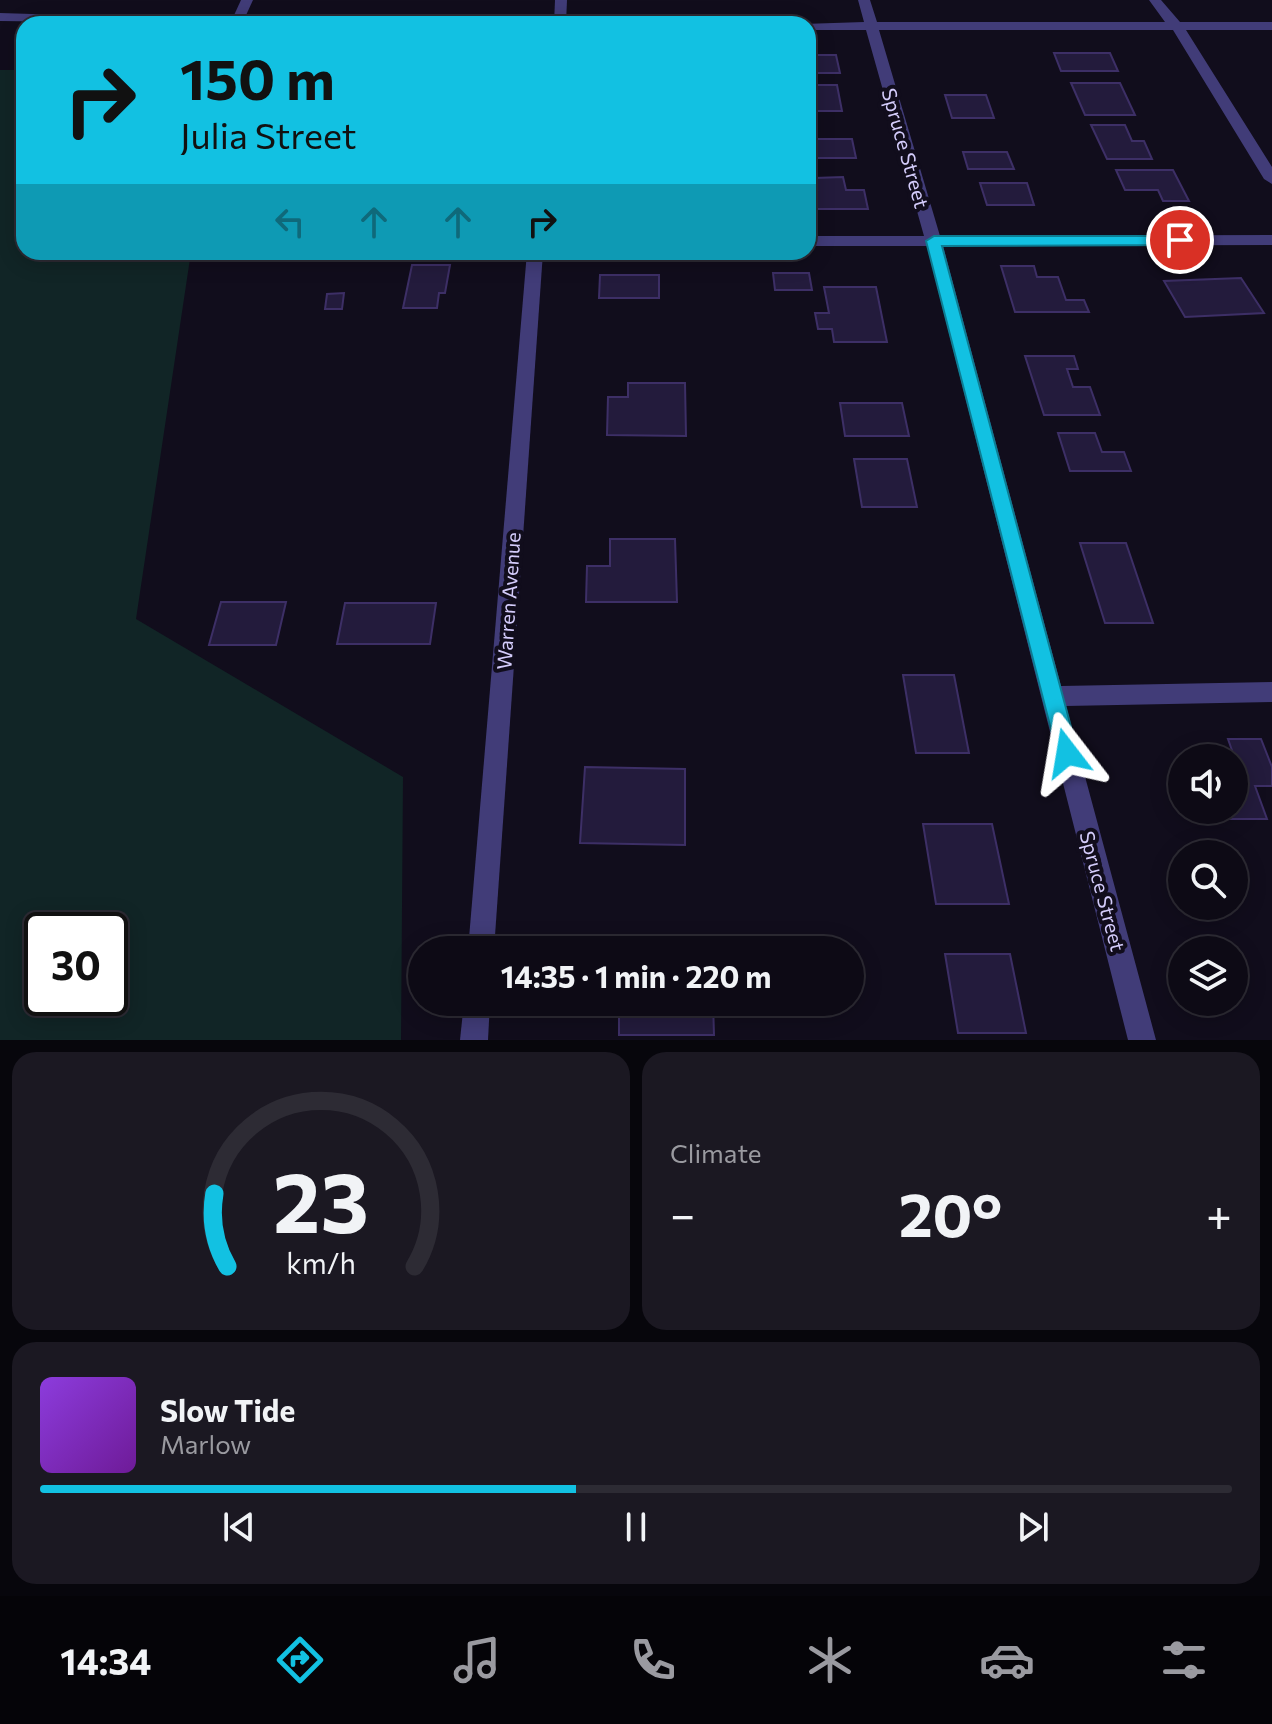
<!DOCTYPE html>
<meta charset="utf-8">
<style>
body{margin:0;font-family:Commissioner,sans-serif;background:#1b1822;color:#f1f3f6;height:100vh;display:flex;flex-direction:column;font-size:30px;white-space:nowrap}
*{box-sizing:border-box;margin:0}
p{font-size:26px;color:#9a9aa0}
.icon{flex:none;width:44px;height:44px;fill:none;stroke:currentColor;stroke-width:2;stroke-linecap:round;stroke-linejoin:round}
.map{position:relative;height:1040px;overflow:hidden}
.drawer{display:flex;flex-direction:column;gap:12px;padding:12px;background:#07060c;flex:1}
.drawer>*{flex:none}
.hud{position:absolute;left:16px;top:16px;width:800px;height:244px;border-radius:24px;box-shadow:0 4px 20px #0003,0 0 0 2px #2d2b34;background:#12c1e2;color:#111;overflow:hidden}
.fabs{position:absolute;left:1168px;top:744px;display:grid;gap:16px}
.fabs a{display:grid;place-items:center;width:80px;height:80px;border-radius:50%;background:#0d0a15;box-shadow:0 4px 20px #0003,0 0 0 2px #2d2b34;font-size:40px}
.speed{position:absolute;left:24px;top:912px;display:flex;gap:16px;font-size:40px;font-weight:700;text-align:center}
.speed>*{display:grid;place-content:center;width:104px;height:104px;border-radius:50%;background:#0d0a15;box-shadow:0 4px 20px #0003,0 0 0 2px #2d2b34;line-height:1}
.speed .limit{border:4px solid #111;border-radius:12px;background:#fff;color:#111}
.pin{position:absolute;display:grid;place-items:center;width:68px;height:68px;color:#fff;margin:-34px;border:4px solid #fff;border-radius:50%;box-shadow:0 2px 8px #0007}
.me{position:absolute;width:88px;margin:-44px;rotate:346deg;stroke-linejoin:round;filter:drop-shadow(0 0 6px #0008)}
.turn{display:flex;align-items:center;gap:28px;height:168px;padding:0 32px;font-size:36px}
.turn .icon{width:104px;height:104px;stroke-width:2.5}
.turn b{display:block;font-size:56px;line-height:68px}
.lanes{display:flex;align-items:center;height:76px;padding:0 32px;background:#0003;justify-content:center;gap:40px;direction:ltr}
.lanes .off{opacity:.35}
.big{font-size:60px;font-weight:700;line-height:1.1}
.drawer .card{flex:1;display:flex;flex-direction:column;justify-content:center;gap:12px;min-width:0;padding:0 28px;border-radius:24px;background:#1b1822}
.drawer .dial{align-items:center;gap:0}
.dial svg{height:208px;overflow:visible;fill:none;stroke:#2d2b34;stroke-width:7;stroke-linecap:round;text-anchor:middle}
.dial text{fill:#f1f3f6;stroke:none}
.song{display:flex;align-items:center;gap:24px}
.cover{width:96px;height:96px;border-radius:12px;background:linear-gradient(135deg,hsl(270 70% 55%),hsl(280 70% 35%))}
.played{height:8px;border-radius:4px;background:linear-gradient(90deg,#12c1e2 45%,#2d2b34 45%)}
.keys{display:flex;justify-content:space-around;direction:ltr}
.heat{display:flex;justify-content:space-between;align-items:center;font-size:44px;direction:ltr}
.drawer .tiles{flex:1;display:grid;gap:12px;grid-template-columns:1fr 1fr}
.card:last-child{grid-column:span 2}
.trip{position:absolute;left:408px;top:936px;width:456px;height:80px;border-radius:40px;background:#0d0a15;box-shadow:0 4px 20px #0003,0 0 0 2px #2d2b34;font-weight:700;line-height:80px;text-align:center}
.tab-bar{display:flex;height:128px;justify-content:space-around;align-items:center;background:#050408;color:#9a9aa0}
.tab-bar .icon{width:56px;height:56px}
.tab-bar .on{color:#12c1e2}
.tab-bar b{font-size:36px;color:#f1f3f6}
.map>svg:first-child{display:block}
.green{fill:#112526;fill-rule:evenodd}
.building{fill:#231b3c;stroke:#3d2f66;stroke-width:2}
.lines{fill:none;stroke-linecap:round;stroke-linejoin:round}
.minor{fill:#413c78;fill-rule:evenodd}
.route{fill:#12c1e2;stroke:#0c7d93;stroke-width:2}
.labels{text-anchor:middle;dominant-baseline:central;stroke-width:8;stroke-linejoin:round;paint-order:stroke}
.street-label{font-size:20px;fill:#d4ccfb;stroke:#110d1c}
</style>
<div class="map">
<svg width="1272" height="1040" viewBox="0 0 1272 1040">
<rect width="100%" height="100%" fill="#110d1c"/>
<path class="green" d="M0,70H24V252H191L136,619L403,777L401,1040H0ZM42,930H110V998H42Z"/>
<g class="building">
<path d="M1054,53H1110L1118,71H1061Z"/>
<path d="M808,55H836L840,73H808Z"/>
<path d="M1071,83H1120L1135,115H1085Z"/>
<path d="M808,85H837L842,111H808Z"/>
<path d="M945,95H986L994,118H952Z"/>
<path d="M1091,125H1125L1132,141H1144L1152,159H1107Z"/>
<path d="M808,139H852L856,158H808Z"/>
<path d="M963,152H1007L1014,169H968Z"/>
<path d="M1116,170H1173L1189,201H1163L1158,190H1125Z"/>
<path d="M843,177L846,190H864L868,209H808V190H817L815,178Z"/>
<path d="M980,183H1027L1034,205H987Z"/>
<path d="M412,265H450L445,293H439L437,308H403Z"/>
<path d="M1001,266H1034L1037,277H1058L1066,300H1084L1089,312H1015Z"/>
<path d="M773,273H809L812,290H775Z"/>
<path d="M600,275H659V298H599Z"/>
<path d="M1241,278L1264,313L1185,317L1164,281Z"/>
<path d="M824,287H876L887,342H834L832,329H818L815,313H829Z"/>
<path d="M344,293L342,309H325L327,294Z"/>
<path d="M1025,356H1074L1078,369H1067L1073,387H1090L1100,415H1044Z"/>
<path d="M628,383H685L686,436L607,435L608,397H628Z"/>
<path d="M840,403H902L909,436H845Z"/>
<path d="M1058,433H1095L1102,452H1124L1131,471H1070Z"/>
<path d="M854,459H907L917,507H862Z"/>
<path d="M610,539H675L677,602H586L587,566H610Z"/>
<path d="M1080,543H1126L1153,623H1105Z"/>
<path d="M221,602H286L276,645H209Z"/>
<path d="M345,603H436L430,644H337Z"/>
<path d="M903,675H954L969,753H916Z"/>
<path d="M1228,739H1261L1272,767V786H1255L1267,819H1194L1191,810H1234L1235,759Z"/>
<path d="M585,767L685,769V845L580,843Z"/>
<path d="M923,824H992L1009,904H936Z"/>
<path d="M650,937H710L711,950H651Z"/>
<path d="M945,954H1010L1026,1033H958Z"/>
<path d="M713,1002L714,1035H619V1003Z"/>
</g>
<g class="lines">
<g class="minor">
<path d="M241,0H253L242,24H230Z"/>
<path d="M555,0H567L566,24H554Z"/>
<path d="M858,0H870L877,22H1165L1149,0H1161L1180,22H1272V30H1186L1272,167V184L1264,179L1173,30H879L940,236L1272,235V245L943,246L1061,686L1272,682V702L1066,706L1156,1040H1128L927,246H808V236H924L866,30H808V24H803L864,22Z"/>
<path d="M0,13L223,20L229,24L0,21Z"/>
<path d="M527,252H543L494,950H468Z"/>
<path d="M464,1002H490L488,1040H460Z"/>
</g>
</g>
<path class="route" d="M934,236H1180L1187,240L1180,245L942,246L1078,753L1075,760L1067,763L1060,760L1057,753L926,241Z"/>
<g class="labels">
<g class="street-label">
<text transform="translate(906 148) rotate(74)">Spruce Street</text>
<text transform="translate(508 601) rotate(-86)">Warren Avenue</text>
<text transform="translate(1103 891) rotate(75)">Spruce Street</text>
</g>
</g>
</svg>
<div class="fabs">
<a><svg class="icon" aria-label="sound" viewBox="0 0 24 24"><path d="M4 9h4l5-4v14l-5-4H4zM17 9q2 3 0 6"/></svg></a>
<a><svg class="icon" aria-label="search" viewBox="0 0 24 24"><circle cx="10" cy="10" r="6"/><path d="M15 15l6 6"/></svg></a>
<a><svg class="icon" aria-label="layers" viewBox="0 0 24 24"><path d="M12 4l9 5-9 5-9-5zM3 14l9 5 9-5"/></svg></a>
</div>
<div class="speed"><div class="limit">30</div></div>
<div class="pin" style="left:1180px;top:240px;background:#d93025"><svg class="icon" aria-label="arrive" viewBox="0 0 24 24"><path d="M6 21V4h12l-3 4 3 4H6"/></svg></div>
<svg class="me" style="left:1067px;top:753px" viewBox="-20 -20 40 40"><path d="M0-17L14 15 0 8-14 15z" fill="#12c1e2" stroke="#fff" stroke-width="4"/></svg>
<div class="trip">14:35 · 1 min · 220 m</div>
<div class="hud">
<div class="turn"><svg class="icon" aria-label="right" viewBox="0 0 24 24"><path d="M7 20v-9h11M14 6l5 5-5 5"/></svg><div><b>150 m</b>Julia Street</div></div>
<div class="lanes"><svg class="icon off" aria-label="left" viewBox="0 0 24 24"><path d="M17 20v-9H6M10 6l-5 5 5 5"/></svg><svg class="icon off" aria-label="ahead" viewBox="0 0 24 24"><path d="M12 20V5M6 11l6-6 6 6"/></svg><svg class="icon off" aria-label="ahead" viewBox="0 0 24 24"><path d="M12 20V5M6 11l6-6 6 6"/></svg><svg class="icon" aria-label="right" viewBox="0 0 24 24"><path d="M7 20v-9h11M14 6l5 5-5 5"/></svg></div>
</div>
</div>
<section class="drawer">
<div class="tiles">
<div class="card dial"><svg viewBox="0 0 100 80">
<path d="M14 69A42 42 0 1 1 86 69"/>
<path d="M14 69A42 42 0 0 1 9 41" stroke="#12c1e2"/>
<text x="50" y="56" font-size="32" font-weight="700">23</text>
<text x="50" y="72" font-size="11">km/h</text>
</svg></div>
<div class="card"><p>Climate</p>
<div class="heat"><a>−</a><b class="big">20°</b><a>+</a></div>
</div>
<div class="card">
<div class="song"><i class="cover"></i><div><b>Slow Tide</b><p>Marlow</p></div></div>
<div class="played"></div>
<div class="keys"><svg class="icon" aria-label="previous" viewBox="0 0 24 24"><path d="M18 5L8 12l10 7zM5 5v14"/></svg><svg class="icon" aria-label="pause" viewBox="0 0 24 24"><path d="M8 5v14M16 5v14"/></svg><svg class="icon" aria-label="next" viewBox="0 0 24 24"><path d="M6 5l10 7-10 7zM19 5v14"/></svg></div>
</div>
</div>
</section>
<nav class="tab-bar">
<b>14:34</b>
<svg class="icon on" aria-label="directions" viewBox="0 0 24 24"><path d="M12 3l9 9-9 9-9-9zM9 14v-3h6M13 9l2 2-2 2"/></svg>
<svg class="icon" aria-label="music" viewBox="0 0 24 24"><path d="M9 18V5l10-2v13"/><circle cx="6" cy="18" r="3"/><circle cx="16" cy="16" r="3"/></svg>
<svg class="icon" aria-label="phone" viewBox="0 0 24 24"><path d="M5 4h4l2 5-3 2q2 4 5 5l2-3 5 2v4C11 20 4 13 5 4z"/></svg>
<svg class="icon" aria-label="climate" viewBox="0 0 24 24"><path d="M12 3v18M4 7l16 10M4 17L20 7"/></svg>
<svg class="icon" aria-label="car" viewBox="0 0 24 24"><path d="M5 17H2v-5l4-1 3-4h7l3 4 3 1v5h-3M9 17h6M6 11h13"/><circle cx="7" cy="17" r="2"/><circle cx="17" cy="17" r="2"/></svg>
<svg class="icon" aria-label="filters" viewBox="0 0 24 24"><path d="M4 7h16M4 17h16"/><circle cx="9" cy="7" r="2"/><circle cx="15" cy="17" r="2"/></svg>
</nav>
